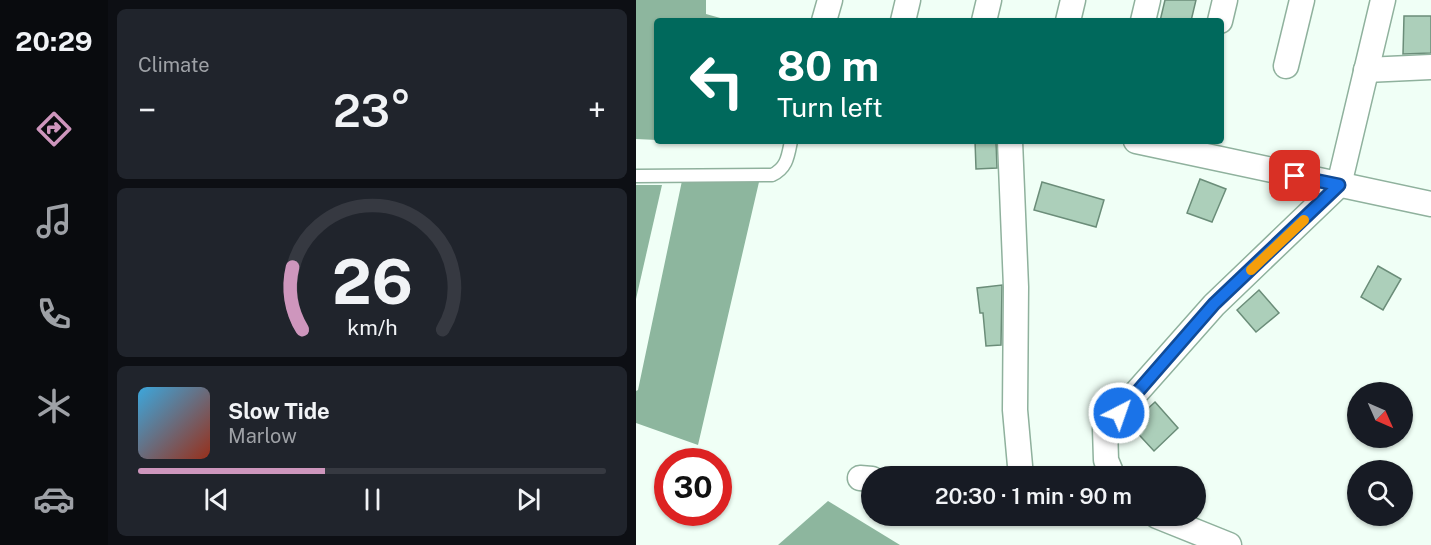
<!DOCTYPE html>
<meta charset="utf-8">
<style>
body{margin:0;font-family:"Public Sans",sans-serif;background:#20242c;color:#f1f3f6;height:100vh;display:flex;flex-direction:column;font-size:22px;white-space:nowrap}
*{box-sizing:border-box;margin:0}
p{font-size:20px;color:#9ea1a6}
.icon{flex:none;width:33px;height:33px;fill:none;stroke:currentColor;stroke-width:2;stroke-linecap:round;stroke-linejoin:round}
.map{position:relative;flex:1;overflow:hidden}
.sheet{display:flex;flex-direction:column;gap:9px;padding:9px;background:#0d0f14;width:528px}
.sheet>*{flex:none}
.banner{position:absolute;left:18px;top:18px;width:570px;height:126px;border-radius:6px;box-shadow:0 2px 4px #0004;background:#00695c;color:#fff;overflow:hidden}
.needle{width:39px;rotate:135deg}
.fabs{position:absolute;left:711px;top:382px;display:grid;gap:12px}
.fabs a{display:grid;place-items:center;width:66px;height:66px;border-radius:50%;background:#171b24;box-shadow:0 2px 4px #0004;font-size:30px}
.speed{position:absolute;left:18px;top:448px;display:flex;gap:12px;font-size:30px;font-weight:700;text-align:center}
.speed>*{display:grid;place-content:center;width:78px;height:78px;border-radius:50%;background:#171b24;box-shadow:0 2px 4px #0004;line-height:1}
.speed .limit{border:9px solid #d22;background:#fff;color:#111}
.pin{position:absolute;display:grid;place-items:center;width:51px;height:51px;color:#fff;margin:-26px;border-radius:12px;box-shadow:0 3px 9px #0006}
.me{position:absolute;width:66px;margin:-33px;rotate:41deg;stroke-linejoin:round;filter:drop-shadow(0 0 4px #0008)}
.turn{display:flex;align-items:center;gap:21px;height:126px;padding:0 24px;font-size:27px}
.turn .icon{width:78px;height:78px;stroke-width:2.5}
.turn b{display:block;font-size:42px;line-height:51px}
.big{font-size:45px;font-weight:600;line-height:1.1}
.sheet .widget{flex:1;display:flex;flex-direction:column;justify-content:center;gap:9px;min-width:0;padding:0 21px;border-radius:9px;background:#20242c}
.sheet .dial{align-items:center;gap:0}
.dial svg{height:156px;overflow:visible;fill:none;stroke:#363941;stroke-width:7;stroke-linecap:round;text-anchor:middle}
.dial text{fill:#f1f3f6;stroke:none}
.song{display:flex;align-items:center;gap:18px}
.cover{width:72px;height:72px;border-radius:9px;background:linear-gradient(135deg,hsl(200 70% 55%),hsl(10 70% 35%))}
.played{height:6px;border-radius:3px;background:linear-gradient(90deg,#ce96bd 40%,#363941 40%)}
.keys{display:flex;justify-content:space-around;direction:ltr}
.heat{display:flex;justify-content:space-between;align-items:center;font-size:33px;direction:ltr}
.trip{position:absolute;left:225px;top:466px;width:345px;height:60px;border-radius:30px;background:#171b24;box-shadow:0 2px 4px #0004;font-weight:600;line-height:60px;text-align:center}
main{display:flex;flex:1;min-height:0}
.tab-bar{display:flex;flex-direction:column;width:108px;justify-content:space-around;align-items:center;background:#090b0e;color:#9ea1a6}
.tab-bar .icon{width:42px;height:42px}
.tab-bar .current{color:#ce96bd}
.tab-bar b{font-size:27px;color:#f1f3f6}
.map>svg:first-child{display:block}
.water{fill:#8db69e}
.building{fill:#accfba;stroke:#6b8d79;stroke-width:1.5}
.lines{fill:none;stroke-linecap:round;stroke-linejoin:round}
.service-casing{stroke:#8fb19d;stroke-width:15}
.minor-casing{stroke:#8fb19d;stroke-width:27}
.service{stroke:#fff;stroke-width:12}
.minor{stroke:#fff;stroke-width:24}
.route-casing{stroke:#114b97;stroke-width:15}
.route{stroke:#1a73e8;stroke-width:10}
.slow{stroke:#f59e0b;stroke-width:10}
</style>
<main>
<nav class="tab-bar">
<b>20:29</b>
<svg class="icon current" aria-label="directions" viewBox="0 0 24 24"><path d="M12 3l9 9-9 9-9-9zM9 14v-3h6M13 9l2 2-2 2"/></svg>
<svg class="icon" aria-label="music" viewBox="0 0 24 24"><path d="M9 18V5l10-2v13"/><circle cx="6" cy="18" r="3"/><circle cx="16" cy="16" r="3"/></svg>
<svg class="icon" aria-label="phone" viewBox="0 0 24 24"><path d="M5 4h4l2 5-3 2q2 4 5 5l2-3 5 2v4C11 20 4 13 5 4z"/></svg>
<svg class="icon" aria-label="climate" viewBox="0 0 24 24"><path d="M12 3v18M4 7l16 10M4 17L20 7"/></svg>
<svg class="icon" aria-label="car" viewBox="0 0 24 24"><path d="M5 17H2v-5l4-1 3-4h7l3 4 3 1v5h-3M9 17h6M6 11h13"/><circle cx="7" cy="17" r="2"/><circle cx="17" cy="17" r="2"/></svg>
</nav>
<section class="sheet">
<div class="widget"><p>Climate</p>
<div class="heat"><a>−</a><b class="big">23°</b><a>+</a></div>
</div>
<div class="widget dial"><svg viewBox="0 0 100 80">
<path d="M14 69A42 42 0 1 1 86 69"/>
<path d="M14 69A42 42 0 0 1 9 37" stroke="#ce96bd"/>
<text x="50" y="56" font-size="32" font-weight="700">26</text>
<text x="50" y="72" font-size="11">km/h</text>
</svg></div>
<div class="widget">
<div class="song"><i class="cover"></i><div><b>Slow Tide</b><p>Marlow</p></div></div>
<div class="played"></div>
<div class="keys"><svg class="icon" aria-label="previous" viewBox="0 0 24 24"><path d="M18 5L8 12l10 7zM5 5v14"/></svg><svg class="icon" aria-label="pause" viewBox="0 0 24 24"><path d="M8 5v14M16 5v14"/></svg><svg class="icon" aria-label="next" viewBox="0 0 24 24"><path d="M6 5l10 7-10 7zM19 5v14"/></svg></div>
</div>
</section>
<div class="map">
<svg width="795" height="545" viewBox="0 0 795 545">
<rect width="100%" height="100%" fill="#f0fff6"/>
<g class="water">
<path d="M0,0H70V14L95,21H21V140L0,139Z"/>
<path d="M47,176L123,182L62,445L0,423V391L2,390Z"/>
<path d="M0,185H26L0,299Z"/>
<path d="M192,501L264,545H142Z"/>
</g>
<g class="building">
<path d="M529,0H560L555,21H524Z"/>
<path d="M768,16H795V53L767,54Z"/>
<path d="M339,141H360L361,168L340,169Z"/>
<path d="M564,179L590,189L576,222L551,213Z"/>
<path d="M406,182L468,200L460,227L398,210Z"/>
<path d="M742,266L765,279L747,310L725,297Z"/>
<path d="M366,285L365,345L350,346L347,313H344L341,288Z"/>
<path d="M623,290L643,313L620,332L601,310Z"/>
<path d="M519,402L542,428L518,451L494,425Z"/>
</g>
<g class="lines">
<g class="service-casing">
<path id="service" d="M0,176L136,175C151,168 152,156 155,141"/>
</g>
<g class="minor-casing">
<g id="minor">
<path d="M188,21L194,0"/>
<path d="M267,21L272,0"/>
<path d="M348,21L353,0"/>
<path d="M432,21L437,0"/>
<path d="M507,21L512,0"/>
<path d="M584,21L589,0"/>
<path d="M650,66L666,0"/>
<path d="M730,70L795,67"/>
<path d="M374,141L380,287L379,410L385,477"/>
<path d="M500,141L795,204"/>
<path d="M477,477L470,460L469,428L578,305L703,185L747,0"/>
<path d="M224,478L236,479"/>
<path d="M521,516L593,545"/>
</g>
</g>
<use href="#service" class="service"/>
<use href="#minor" class="minor"/>
</g>
<g class="lines">
<g class="route-casing">
<path id="route" d="M483,413L578,304L703,185L659,176"/>
</g>
<use href="#route" class="route"/>
<path class="slow" d="M615,270L668,220"/>
</g>
</svg>
<div class="fabs">
<a><svg class="needle" viewBox="-14 -14 28 28"><path d="M0-13l5 13h-10z" fill="#e53935"/><path d="M0 13l5-13h-10z" fill="#9ea1a6"/></svg></a>
<a><svg class="icon" aria-label="search" viewBox="0 0 24 24"><circle cx="10" cy="10" r="6"/><path d="M15 15l6 6"/></svg></a>
</div>
<div class="speed"><div class="limit">30</div></div>
<div class="pin" style="left:659px;top:176px;background:#d93025"><svg class="icon" aria-label="arrive" viewBox="0 0 24 24"><path d="M6 21V4h12l-3 4 3 4H6"/></svg></div>
<svg class="me" style="left:483px;top:413px" viewBox="-20 -20 40 40"><circle r="17" fill="#1a73e8" stroke="#fff" stroke-width="3"/><path d="M0-11L8 9 0 5-8 9z" fill="#fff"/></svg>
<div class="trip">20:30 · 1 min · 90 m</div>
<div class="banner">
<div class="turn"><svg class="icon" aria-label="left" viewBox="0 0 24 24"><path d="M17 20v-9H6M10 6l-5 5 5 5"/></svg><div><b>80 m</b>Turn left</div></div>
</div>
</div>
</main>
